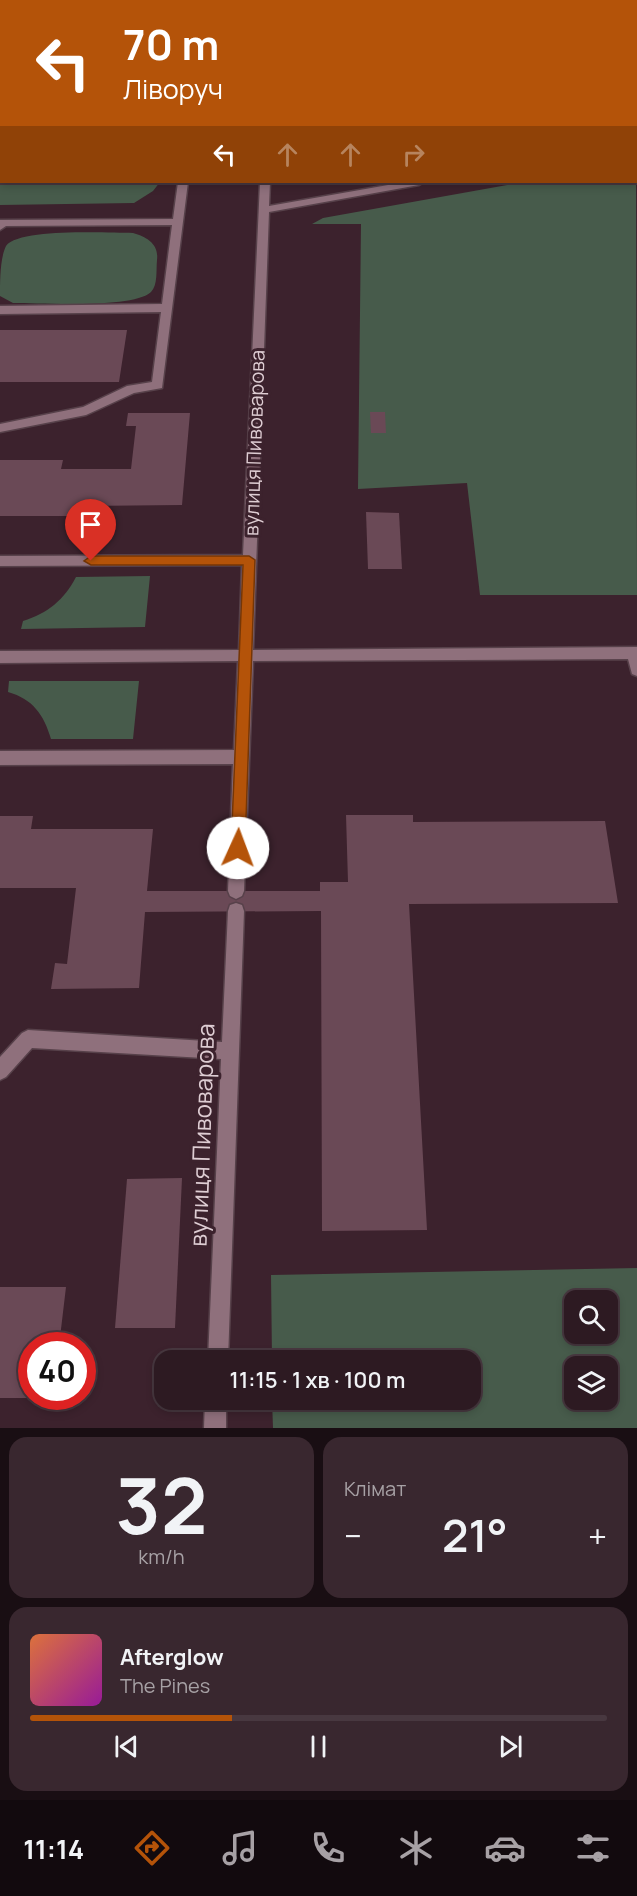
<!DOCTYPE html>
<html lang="uk">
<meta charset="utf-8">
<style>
body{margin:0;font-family:Manrope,sans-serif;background:#39272f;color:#f1f3f6;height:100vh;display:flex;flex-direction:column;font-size:22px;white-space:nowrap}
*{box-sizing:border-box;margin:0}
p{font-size:20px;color:#a7a1a5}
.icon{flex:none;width:33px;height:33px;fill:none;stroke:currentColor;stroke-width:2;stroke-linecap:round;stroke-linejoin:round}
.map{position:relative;height:1428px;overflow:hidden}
.details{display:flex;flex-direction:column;gap:9px;padding:9px;background:#190e13;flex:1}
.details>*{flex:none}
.guide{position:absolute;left:0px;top:0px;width:638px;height:183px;box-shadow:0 3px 9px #0003,0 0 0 2px #483840;background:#b45309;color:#fff;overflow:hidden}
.buttons{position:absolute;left:564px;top:1290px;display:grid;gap:12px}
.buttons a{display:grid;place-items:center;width:54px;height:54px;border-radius:12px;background:#2d1a22;box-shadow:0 3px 9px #0003,0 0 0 2px #483840;font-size:30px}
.speed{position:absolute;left:18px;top:1332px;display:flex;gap:12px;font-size:30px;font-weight:700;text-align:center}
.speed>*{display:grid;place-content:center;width:78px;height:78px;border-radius:50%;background:#2d1a22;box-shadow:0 3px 9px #0003,0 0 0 2px #483840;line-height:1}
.speed .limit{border:9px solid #d22;background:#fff;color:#111}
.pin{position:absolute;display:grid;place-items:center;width:51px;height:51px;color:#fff;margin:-62px -26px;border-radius:50% 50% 50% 0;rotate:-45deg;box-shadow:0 0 6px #0007}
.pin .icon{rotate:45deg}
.me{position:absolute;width:66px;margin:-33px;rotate:2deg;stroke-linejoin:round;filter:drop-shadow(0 0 4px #0008)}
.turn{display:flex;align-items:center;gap:21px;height:126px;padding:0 24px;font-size:27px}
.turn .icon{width:78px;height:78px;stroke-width:2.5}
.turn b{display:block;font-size:42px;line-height:51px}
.lanes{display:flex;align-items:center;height:57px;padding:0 24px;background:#0003;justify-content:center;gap:30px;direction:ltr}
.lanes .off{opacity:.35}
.big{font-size:45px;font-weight:600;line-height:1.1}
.details .tile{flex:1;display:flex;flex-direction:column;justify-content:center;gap:9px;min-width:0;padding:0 21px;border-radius:18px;background:#39272f}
.details .dial{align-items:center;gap:0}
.dial b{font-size:78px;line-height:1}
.song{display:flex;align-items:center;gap:18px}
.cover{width:72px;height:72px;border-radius:9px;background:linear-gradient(135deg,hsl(20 70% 55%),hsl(300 70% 35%))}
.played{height:6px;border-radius:3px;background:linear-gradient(90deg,#b45309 35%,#483840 35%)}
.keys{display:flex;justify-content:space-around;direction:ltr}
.heat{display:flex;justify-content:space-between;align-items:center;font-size:33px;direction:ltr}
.details .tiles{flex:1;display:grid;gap:9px;grid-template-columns:1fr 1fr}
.tile:last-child{grid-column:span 2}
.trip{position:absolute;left:154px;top:1350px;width:327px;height:60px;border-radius:18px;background:#2d1a22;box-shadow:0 3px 9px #0003,0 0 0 2px #483840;font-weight:600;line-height:60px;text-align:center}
.dock{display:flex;height:96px;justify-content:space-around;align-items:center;background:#120a0e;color:#a7a1a5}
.dock .icon{width:42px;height:42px}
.dock .on{color:#b45309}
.dock b{font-size:27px;color:#f1f3f6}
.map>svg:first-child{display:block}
.green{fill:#475b4b;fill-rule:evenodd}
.building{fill:#6a4956}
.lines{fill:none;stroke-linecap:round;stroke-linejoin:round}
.minor-casing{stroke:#57414a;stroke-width:3}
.minor{fill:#8f707c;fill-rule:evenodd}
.route{fill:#b45309;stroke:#753606;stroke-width:1.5}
.labels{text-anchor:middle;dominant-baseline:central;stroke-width:6;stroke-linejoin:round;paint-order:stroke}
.street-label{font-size:20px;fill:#decdd3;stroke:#3c222d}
.near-street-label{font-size:24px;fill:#decdd3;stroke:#3c222d}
</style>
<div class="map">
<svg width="637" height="1428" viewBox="0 0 637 1428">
<rect width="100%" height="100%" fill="#3c222d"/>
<g class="green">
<path d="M0,86L2,182H160L153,191L134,203L0,205Z"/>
<path d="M636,164L637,595H480L467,483L358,489L361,224H312L323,218L524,182H636Z"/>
<path d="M133,233C147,237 159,244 157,260C156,270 158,285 151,292C133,309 40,303 13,303L0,296C0,281 0,258 6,246C19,228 108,233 133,233Z"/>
<path d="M150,576L145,627L21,629L23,621C48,613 64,600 76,577Z"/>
<path d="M9,681H139L133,739H51C44,715 33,699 8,692Z"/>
<path d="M637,1268V1428H273L272,1400H471V1360H272L271,1275ZM608,1300V1334H574V1300ZM608,1366V1400H574V1366Z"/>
</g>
<g class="building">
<path d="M0,330H127L119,382H0Z"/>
<path d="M370,412H385L386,433H371Z"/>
<path d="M128,413H190L182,505L84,506L83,516H0V460H63L61,469H131L136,426H126Z"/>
<path d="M366,512L399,513L402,569H368Z"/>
<path d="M346,815H413V822L605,821L618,903L409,904L427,1230L322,1231L321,911L145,912L139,988L51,989L55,963L67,964L76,888H0V816H33L31,829H153L147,891H320V882H348Z"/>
<path d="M182,1178L175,1328H115L127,1179Z"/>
<path d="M0,1287H66L59,1346H32V1398H0Z"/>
</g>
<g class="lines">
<g class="minor-casing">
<g id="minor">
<rect x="265" y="0" width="8" height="2"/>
<rect x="0" y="68" width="2" height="6"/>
<rect x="636" y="123" width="1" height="6"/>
<rect x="636" y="141" width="1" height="6"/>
<path d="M178,182H188L162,388L134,393L86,415L0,432V424L83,407L127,386L152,382L161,312L0,314V306L162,304L172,225L6,226L0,230V220L173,219Z"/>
<path d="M260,182H270L269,206L405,182H424L419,185L269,212L253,650L637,647V676L632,674L628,659L253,661L244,891L242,896L236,899L230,896L228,891L233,764L0,765V751L234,750L238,661L0,663V651L239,650L242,565L0,566V556L243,555Z"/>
<path d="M236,903L242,905L244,911L228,1360H208L221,1059L32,1048L6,1077L0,1080V1057L22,1033L28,1030L222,1042L228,911L230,905Z"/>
<path d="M205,1400H226V1428H204Z"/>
</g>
</g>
<use href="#minor" class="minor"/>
</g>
<path class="route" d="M91,556H249L255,560L245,848L243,852L238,854L233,852L231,848L243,565H91L84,561Z"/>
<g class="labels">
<g class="street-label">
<text transform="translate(254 443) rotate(-88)">вулиця Пивоварова</text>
</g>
<g class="near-street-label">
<text transform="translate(201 1135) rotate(-88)">вулиця Пивоварова</text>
</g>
</g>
</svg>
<div class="buttons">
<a><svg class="icon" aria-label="search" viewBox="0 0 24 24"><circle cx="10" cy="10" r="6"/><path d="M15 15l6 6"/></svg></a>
<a><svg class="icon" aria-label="layers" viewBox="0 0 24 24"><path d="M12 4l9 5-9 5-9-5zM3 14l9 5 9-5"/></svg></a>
</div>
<div class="speed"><div class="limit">40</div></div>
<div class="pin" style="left:91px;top:561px;background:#d93025"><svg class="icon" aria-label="arrive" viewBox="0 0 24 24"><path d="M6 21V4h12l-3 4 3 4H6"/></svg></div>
<svg class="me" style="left:238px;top:848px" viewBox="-20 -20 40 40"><circle r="19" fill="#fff"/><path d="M0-13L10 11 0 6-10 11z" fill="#b45309"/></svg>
<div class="trip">11:15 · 1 хв · 100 m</div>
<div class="guide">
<div class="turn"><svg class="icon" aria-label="left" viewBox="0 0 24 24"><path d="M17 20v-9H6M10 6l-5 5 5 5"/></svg><div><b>70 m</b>Ліворуч</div></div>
<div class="lanes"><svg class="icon" aria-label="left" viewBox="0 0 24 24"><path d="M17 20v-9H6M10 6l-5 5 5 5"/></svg><svg class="icon off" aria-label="ahead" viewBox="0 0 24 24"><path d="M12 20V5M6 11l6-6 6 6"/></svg><svg class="icon off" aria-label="ahead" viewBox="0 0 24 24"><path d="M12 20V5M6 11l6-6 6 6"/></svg><svg class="icon off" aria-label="right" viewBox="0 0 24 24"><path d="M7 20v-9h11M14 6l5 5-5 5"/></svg></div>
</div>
</div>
<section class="details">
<div class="tiles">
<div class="tile dial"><b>32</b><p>km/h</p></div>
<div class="tile"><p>Клімат</p>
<div class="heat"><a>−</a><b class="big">21°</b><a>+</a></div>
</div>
<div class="tile">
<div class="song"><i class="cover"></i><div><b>Afterglow</b><p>The Pines</p></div></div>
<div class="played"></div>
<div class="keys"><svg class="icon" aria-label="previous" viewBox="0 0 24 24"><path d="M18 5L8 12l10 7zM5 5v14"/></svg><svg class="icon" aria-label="pause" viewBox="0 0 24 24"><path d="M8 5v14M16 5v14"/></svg><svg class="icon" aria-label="next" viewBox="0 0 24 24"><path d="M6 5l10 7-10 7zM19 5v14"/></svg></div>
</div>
</div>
</section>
<nav class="dock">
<b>11:14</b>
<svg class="icon on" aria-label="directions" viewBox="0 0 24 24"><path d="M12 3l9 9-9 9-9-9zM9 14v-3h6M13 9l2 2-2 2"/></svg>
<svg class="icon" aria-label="music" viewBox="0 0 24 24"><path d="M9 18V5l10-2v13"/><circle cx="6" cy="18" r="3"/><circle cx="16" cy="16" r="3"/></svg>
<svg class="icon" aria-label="phone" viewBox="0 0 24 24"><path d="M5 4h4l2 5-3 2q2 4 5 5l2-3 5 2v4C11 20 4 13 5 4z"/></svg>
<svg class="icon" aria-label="climate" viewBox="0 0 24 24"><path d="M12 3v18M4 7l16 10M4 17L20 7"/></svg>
<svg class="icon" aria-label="car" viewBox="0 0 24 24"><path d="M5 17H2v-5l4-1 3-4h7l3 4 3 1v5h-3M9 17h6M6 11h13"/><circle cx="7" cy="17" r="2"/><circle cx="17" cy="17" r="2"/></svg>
<svg class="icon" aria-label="filters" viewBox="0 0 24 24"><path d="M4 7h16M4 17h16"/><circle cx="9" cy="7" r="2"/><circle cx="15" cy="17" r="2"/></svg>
</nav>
